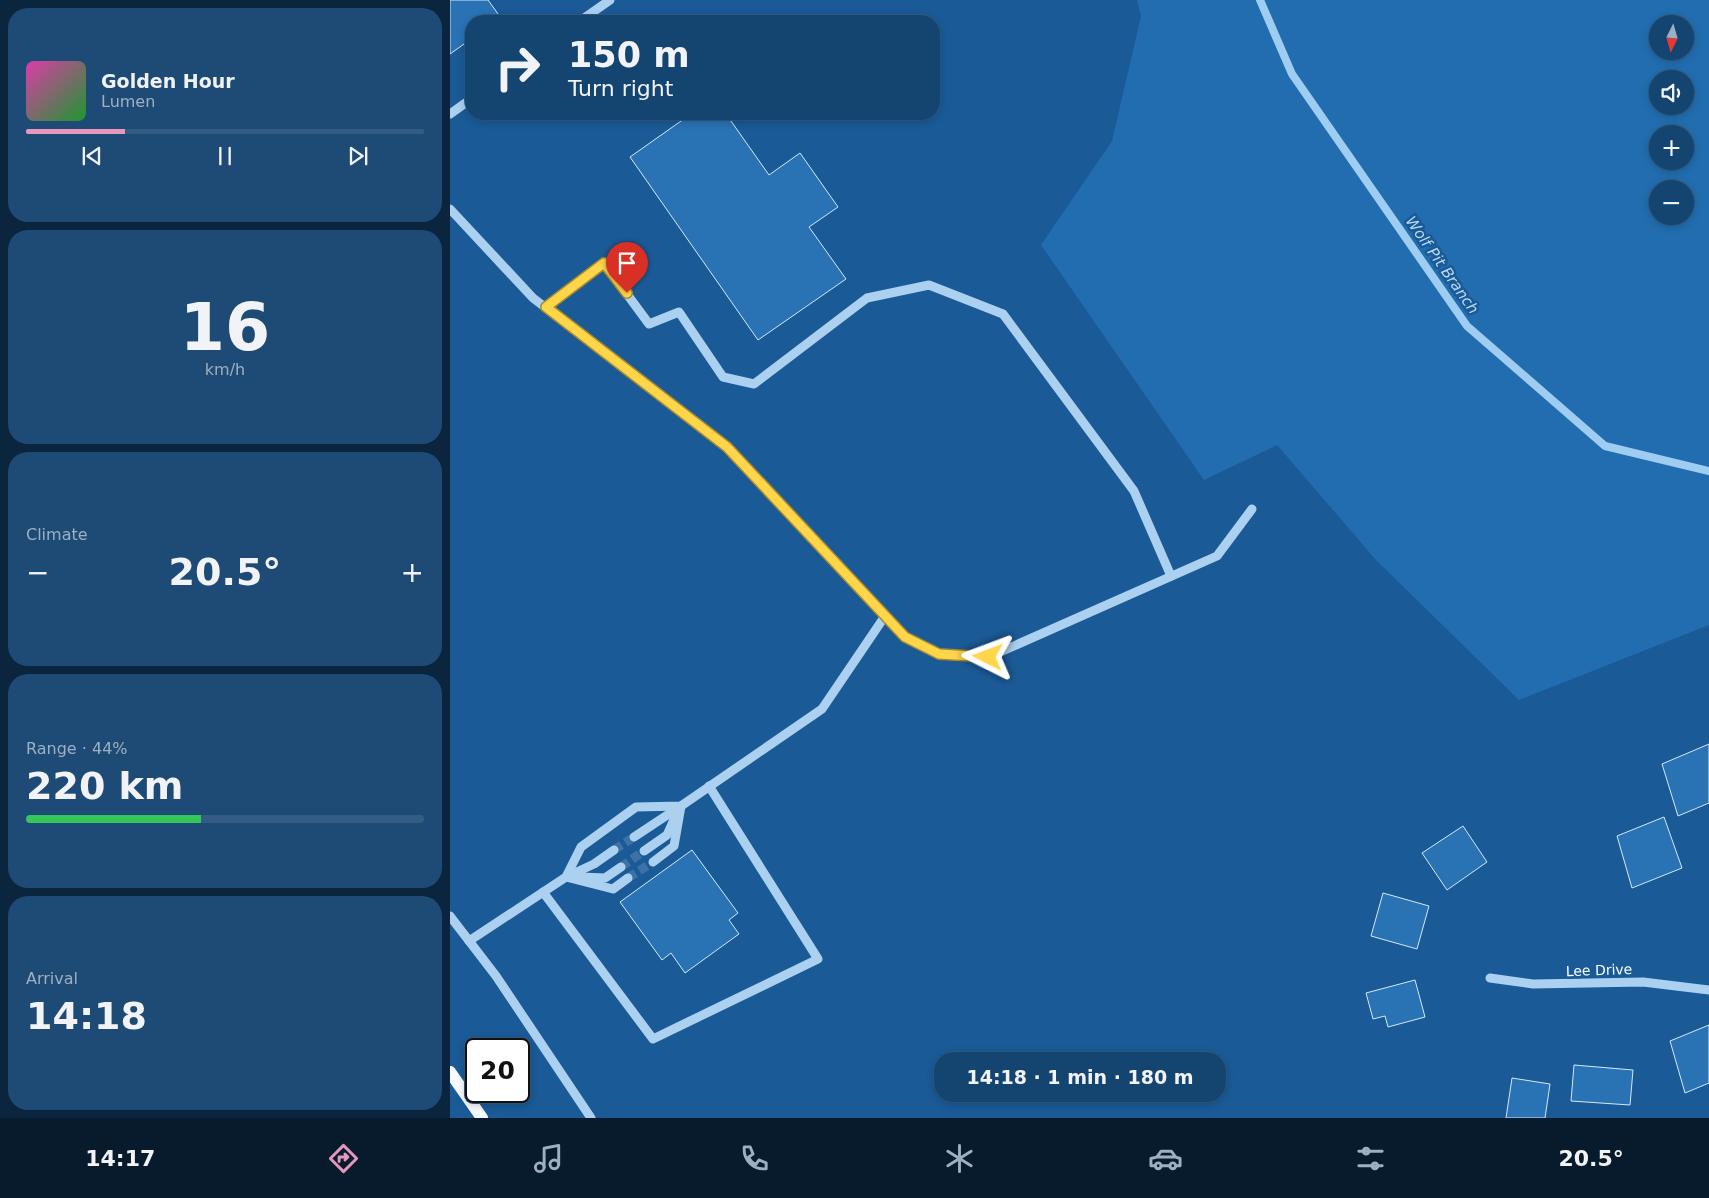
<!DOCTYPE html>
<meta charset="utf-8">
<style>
body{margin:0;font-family:"DejaVu Sans",sans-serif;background:#1d4b75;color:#f1f3f6;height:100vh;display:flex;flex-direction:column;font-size:19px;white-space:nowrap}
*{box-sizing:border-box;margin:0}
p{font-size:16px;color:#9db0c3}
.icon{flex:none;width:28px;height:28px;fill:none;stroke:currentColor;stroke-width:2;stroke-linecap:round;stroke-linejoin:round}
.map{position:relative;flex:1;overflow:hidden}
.side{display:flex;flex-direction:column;gap:8px;padding:8px;background:#0b253e;width:450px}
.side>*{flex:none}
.banner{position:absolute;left:15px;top:15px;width:475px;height:105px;border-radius:20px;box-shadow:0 2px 8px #0003,0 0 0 1px #335c83;background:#144470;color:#f1f3f6;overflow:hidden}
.needle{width:32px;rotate:185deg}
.fabs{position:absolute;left:1199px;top:15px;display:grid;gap:10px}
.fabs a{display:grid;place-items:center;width:45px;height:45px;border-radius:50%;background:#144470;box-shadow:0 2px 8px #0003,0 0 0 1px #335c83;font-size:25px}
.speed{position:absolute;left:15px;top:1038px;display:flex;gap:10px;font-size:25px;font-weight:700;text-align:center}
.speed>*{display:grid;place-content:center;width:65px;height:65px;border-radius:50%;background:#144470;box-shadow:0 2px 8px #0003,0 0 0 1px #335c83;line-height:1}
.speed .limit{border:2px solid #111;border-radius:8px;background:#fff;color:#111}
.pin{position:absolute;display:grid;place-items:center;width:42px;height:42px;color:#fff;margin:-51px -21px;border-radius:50% 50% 50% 0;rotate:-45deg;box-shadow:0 0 5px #0007}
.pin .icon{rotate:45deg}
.me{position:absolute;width:55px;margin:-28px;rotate:273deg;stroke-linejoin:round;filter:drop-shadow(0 0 4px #0008)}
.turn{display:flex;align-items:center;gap:18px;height:105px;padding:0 20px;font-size:22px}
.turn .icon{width:65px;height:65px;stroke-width:2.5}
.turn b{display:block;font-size:35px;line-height:42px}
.big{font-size:38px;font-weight:700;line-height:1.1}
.side .widget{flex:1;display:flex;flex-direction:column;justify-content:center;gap:8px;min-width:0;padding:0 18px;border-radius:20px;background:#1d4b75}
.side .dial{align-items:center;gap:0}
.dial b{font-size:65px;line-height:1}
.song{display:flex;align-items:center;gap:15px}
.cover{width:60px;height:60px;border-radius:8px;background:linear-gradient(135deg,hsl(320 70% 55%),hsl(130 70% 35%))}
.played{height:5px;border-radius:2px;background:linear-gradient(90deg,#e797bd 25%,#335c83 25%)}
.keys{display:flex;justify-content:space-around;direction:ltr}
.heat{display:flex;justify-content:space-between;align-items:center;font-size:28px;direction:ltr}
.charge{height:8px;border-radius:4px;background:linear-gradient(90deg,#34c759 44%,#335c83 0)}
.trip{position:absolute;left:484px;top:1052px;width:292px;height:50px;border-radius:20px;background:#144470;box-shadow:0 2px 8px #0003,0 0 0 1px #335c83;font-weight:700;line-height:50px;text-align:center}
.dock{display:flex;height:80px;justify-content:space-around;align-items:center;background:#081b2d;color:#9db0c3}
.dock .icon{width:35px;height:35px}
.dock .current{color:#e797bd}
.dock b{font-size:22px;color:#f1f3f6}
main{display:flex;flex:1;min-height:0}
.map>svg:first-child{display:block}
.green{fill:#226daf;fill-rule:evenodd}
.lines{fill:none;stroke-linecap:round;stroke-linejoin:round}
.stream{stroke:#9fcdf2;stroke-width:8}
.building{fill:#2972b4;stroke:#d3e9fb}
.minor-tunnel{stroke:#3c73a6;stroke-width:9;stroke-dasharray:9 4.5;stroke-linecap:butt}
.minor{stroke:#acd0f0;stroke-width:9}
.major{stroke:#f5faff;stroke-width:12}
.route-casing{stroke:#a68a30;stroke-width:12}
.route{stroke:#ffd54a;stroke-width:9}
.labels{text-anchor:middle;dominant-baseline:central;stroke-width:5;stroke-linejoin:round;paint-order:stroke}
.street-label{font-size:14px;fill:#fff;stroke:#1a5a96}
.water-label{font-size:15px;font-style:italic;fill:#b9daf7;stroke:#1a5a96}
</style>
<main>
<section class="side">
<div class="widget">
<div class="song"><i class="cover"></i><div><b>Golden Hour</b><p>Lumen</p></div></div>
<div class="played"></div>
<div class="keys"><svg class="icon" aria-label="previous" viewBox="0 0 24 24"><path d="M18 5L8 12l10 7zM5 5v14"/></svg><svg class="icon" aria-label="pause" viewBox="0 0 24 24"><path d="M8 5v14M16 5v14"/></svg><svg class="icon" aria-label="next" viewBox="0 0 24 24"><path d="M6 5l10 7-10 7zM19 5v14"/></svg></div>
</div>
<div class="widget dial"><b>16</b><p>km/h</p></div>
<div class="widget"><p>Climate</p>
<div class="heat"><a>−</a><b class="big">20.5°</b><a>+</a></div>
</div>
<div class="widget"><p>Range · 44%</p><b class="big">220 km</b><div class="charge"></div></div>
<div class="widget"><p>Arrival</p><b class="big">14:18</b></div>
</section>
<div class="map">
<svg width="1259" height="1118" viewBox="0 0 1259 1118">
<rect width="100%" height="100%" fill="#1a5a96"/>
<path class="green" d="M687,0H1259V625L1069,700L926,560L827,445L754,480L591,245L662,141L691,16ZM1208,24H1235V51H1208ZM1208,79H1235V106H1208ZM1208,134H1235V161H1208ZM1208,189H1235V216H1208Z"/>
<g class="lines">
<path class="stream" d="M810,0L842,74L1017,326L1155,446L1259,471"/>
</g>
<g class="building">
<path d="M0,0H38L51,18L47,21H21V39L0,54Z"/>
<path d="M241,114H276L319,175L350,153L388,207L359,227L396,279L308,340L180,157Z"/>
<path d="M1259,744V803L1228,816L1212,764Z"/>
<path d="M1214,817L1232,868L1182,888L1167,836Z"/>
<path d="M1013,826L1037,862L997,890L972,853Z"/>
<path d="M242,850L288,913L279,920L289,934L235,973L221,953L212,960L170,902Z"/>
<path d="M933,893L979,906L967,949L921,936Z"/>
<path d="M965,980L975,1017L938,1027L935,1016L923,1019L916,993Z"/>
<path d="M1259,1025V1083L1235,1093L1220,1041Z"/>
<path d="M1124,1065L1183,1070L1180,1105L1121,1101Z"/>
<path d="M1062,1078L1100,1084L1095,1118H1056Z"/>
</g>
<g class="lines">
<g class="minor-tunnel">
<path d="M164,850L184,837"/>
<path d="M171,867L194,851"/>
<path d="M178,878L203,862"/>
</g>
<g class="minor">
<path d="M130,21L160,0"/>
<path d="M0,114L21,99"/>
<path d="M0,209L83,298L277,447L455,637L489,654L539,657L767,556L802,509"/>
<path d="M96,307L154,263L199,324L229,312L273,377L304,384L417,298L479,285L553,314L684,491L721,576"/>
<path d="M184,837L231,806"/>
<path d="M194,851L217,835L226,815"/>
<path d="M203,862L224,846L231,806"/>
<path d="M116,877L131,847L186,807L231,806L372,709L435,616"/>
<path d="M116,877L163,889L178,878"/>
<path d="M131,877L155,878L171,867"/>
<path d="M93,892L203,1039L368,959L259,786"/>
<path d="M0,916L46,976L141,1118"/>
<path d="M19,941L116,877L144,864L164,850"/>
<path d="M1040,978L1083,984L1193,982L1259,990"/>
</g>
<path class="major" d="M0,1072L32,1118"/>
</g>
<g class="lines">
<g class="route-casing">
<path id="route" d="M177,293L154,263L96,307L277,447L455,637L489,654L538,657"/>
</g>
<use href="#route" class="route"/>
</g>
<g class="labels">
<g class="street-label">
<text transform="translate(1149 970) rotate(-2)">Lee Drive</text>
</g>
<g class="water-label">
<text transform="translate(992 265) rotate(55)">Wolf Pit Branch</text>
</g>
</g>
</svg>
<div class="fabs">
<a><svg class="needle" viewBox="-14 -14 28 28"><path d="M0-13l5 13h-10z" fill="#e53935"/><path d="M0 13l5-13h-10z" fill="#9db0c3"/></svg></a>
<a><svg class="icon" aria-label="sound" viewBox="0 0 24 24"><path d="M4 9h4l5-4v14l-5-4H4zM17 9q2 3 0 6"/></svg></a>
<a>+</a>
<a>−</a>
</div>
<div class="speed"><div class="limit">20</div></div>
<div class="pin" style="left:177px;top:293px;background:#d93025"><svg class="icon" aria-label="arrive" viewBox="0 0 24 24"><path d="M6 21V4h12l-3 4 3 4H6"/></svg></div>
<svg class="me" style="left:538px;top:657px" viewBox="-20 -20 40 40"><path d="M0-17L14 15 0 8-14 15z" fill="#ffd54a" stroke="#fff" stroke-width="4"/></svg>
<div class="trip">14:18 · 1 min · 180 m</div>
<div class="banner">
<div class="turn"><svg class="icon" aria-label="right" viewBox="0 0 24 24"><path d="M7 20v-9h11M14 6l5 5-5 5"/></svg><div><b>150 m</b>Turn right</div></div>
</div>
</div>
</main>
<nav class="dock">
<b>14:17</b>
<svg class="icon current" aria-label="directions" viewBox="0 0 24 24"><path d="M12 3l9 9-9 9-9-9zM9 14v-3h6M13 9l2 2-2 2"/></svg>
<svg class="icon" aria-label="music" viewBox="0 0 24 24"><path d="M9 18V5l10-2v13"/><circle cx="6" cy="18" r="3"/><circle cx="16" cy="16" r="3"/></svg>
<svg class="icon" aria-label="phone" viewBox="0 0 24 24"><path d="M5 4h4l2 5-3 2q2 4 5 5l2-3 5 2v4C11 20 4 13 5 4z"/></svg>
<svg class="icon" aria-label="climate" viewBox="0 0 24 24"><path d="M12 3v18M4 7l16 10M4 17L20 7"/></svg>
<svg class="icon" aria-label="car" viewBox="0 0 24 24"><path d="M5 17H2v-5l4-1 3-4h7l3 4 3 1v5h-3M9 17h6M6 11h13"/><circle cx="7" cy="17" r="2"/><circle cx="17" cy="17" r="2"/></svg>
<svg class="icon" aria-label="filters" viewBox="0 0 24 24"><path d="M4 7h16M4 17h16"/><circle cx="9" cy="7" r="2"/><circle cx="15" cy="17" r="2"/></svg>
<b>20.5°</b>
</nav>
